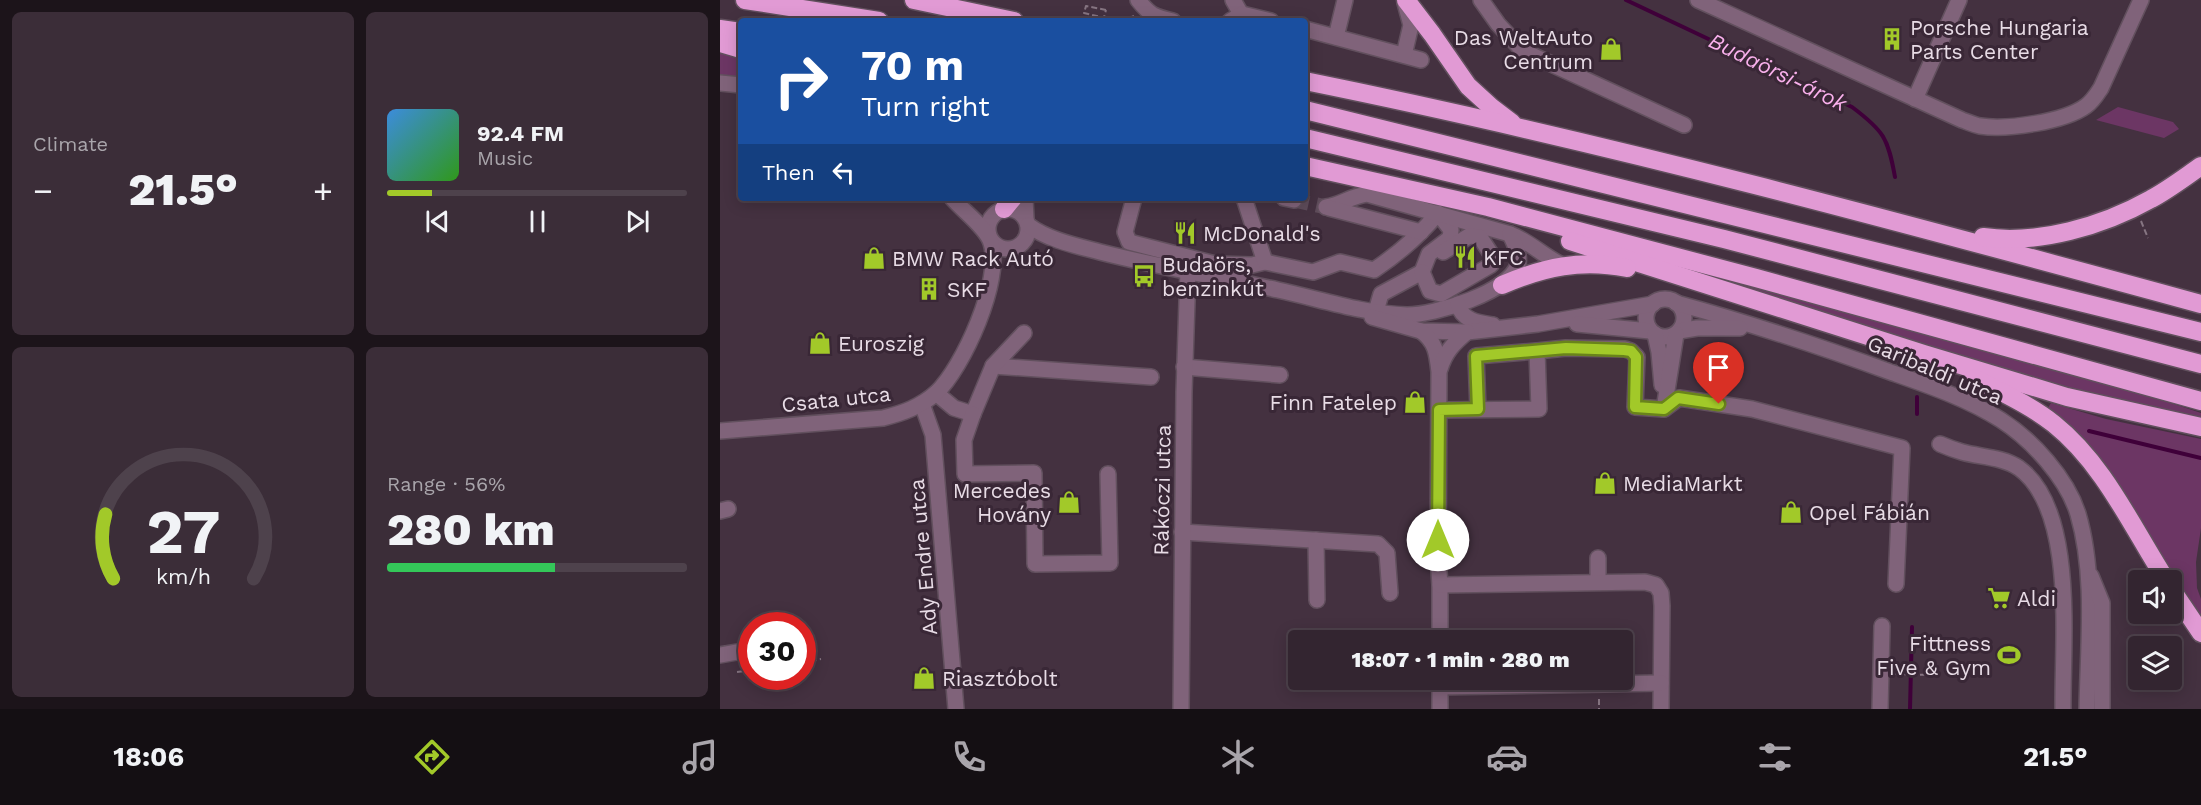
<!DOCTYPE html>
<meta charset="utf-8">
<style>
body{margin:0;font-family:"Work Sans",sans-serif;background:#3b2d38;color:#f1f3f6;height:100vh;display:flex;flex-direction:column;font-size:22px;white-space:nowrap}
*{box-sizing:border-box;margin:0}
p{font-size:20px;color:#a9a5ab}
.icon{flex:none;width:33px;height:33px;fill:none;stroke:currentColor;stroke-width:2;stroke-linecap:round;stroke-linejoin:round}
.map{position:relative;flex:1;overflow:hidden}
.details{display:flex;flex-direction:column;gap:12px;padding:12px;background:#1c141a;width:720px}
.details>*{flex:none}
.guide{position:absolute;left:18px;top:18px;width:570px;height:183px;border-radius:6px;box-shadow:0 3px 15px #0003,0 0 0 2px #4e424c;background:#1a4fa0;color:#fff;overflow:hidden}
.fabs{position:absolute;left:1408px;top:570px;display:grid;gap:12px}
.fabs a{display:grid;place-items:center;width:54px;height:54px;border-radius:6px;background:#332530;box-shadow:0 3px 15px #0003,0 0 0 2px #4e424c;font-size:30px}
.speed{position:absolute;left:18px;top:612px;display:flex;gap:12px;font-size:30px;font-weight:700;text-align:center}
.speed>*{display:grid;place-content:center;width:78px;height:78px;border-radius:50%;background:#332530;box-shadow:0 3px 15px #0003,0 0 0 2px #4e424c;line-height:1}
.speed .limit{border:9px solid #d22;background:#fff;color:#111}
.pin{position:absolute;display:grid;place-items:center;width:51px;height:51px;color:#fff;margin:-62px -26px;border-radius:50% 50% 50% 0;rotate:-45deg;box-shadow:0 0 6px #0007}
.pin .icon{rotate:45deg}
.me{position:absolute;width:66px;margin:-33px;rotate:0deg;stroke-linejoin:round;filter:drop-shadow(0 0 4px #0008)}
.turn{display:flex;align-items:center;gap:21px;height:126px;padding:0 24px;font-size:27px}
.turn .icon{width:78px;height:78px;stroke-width:2.5}
.turn b{display:block;font-size:42px;line-height:51px}
.then{display:flex;align-items:center;height:57px;padding:0 24px;background:#0003;gap:12px;font-size:22px}
.big{font-size:45px;font-weight:800;line-height:1.1}
.details .card{flex:1;display:flex;flex-direction:column;justify-content:center;gap:9px;min-width:0;padding:0 21px;border-radius:9px;background:#3b2d38}
.details .dial{align-items:center;gap:0}
.dial svg{height:156px;overflow:visible;fill:none;stroke:#4e424c;stroke-width:7;stroke-linecap:round;text-anchor:middle}
.dial text{fill:#f1f3f6;stroke:none}
.song{display:flex;align-items:center;gap:18px}
.cover{width:72px;height:72px;border-radius:9px;background:linear-gradient(135deg,hsl(210 70% 55%),hsl(110 70% 35%))}
.played{height:6px;border-radius:3px;background:linear-gradient(90deg,#a2c929 15%,#4e424c 15%)}
.keys{display:flex;justify-content:space-around;direction:ltr}
.heat{display:flex;justify-content:space-between;align-items:center;font-size:33px;direction:ltr}
.charge{height:9px;border-radius:4px;background:linear-gradient(90deg,#34c759 56%,#4e424c 0)}
.details .tiles{flex:1;display:grid;gap:12px;grid-template-columns:repeat(2,1fr)}
.trip{position:absolute;left:568px;top:630px;width:345px;height:60px;border-radius:6px;background:#332530;box-shadow:0 3px 15px #0003,0 0 0 2px #4e424c;font-weight:800;line-height:60px;text-align:center}
.dock{display:flex;height:96px;justify-content:space-around;align-items:center;background:#140f13;color:#a9a5ab}
.dock .icon{width:42px;height:42px}
.dock .selected{color:#a2c929}
.dock b{font-size:27px;color:#f1f3f6}
main{display:flex;flex:1;min-height:0}
.map>svg:first-child{display:block}
.green{fill:#6c3664}
.lines{fill:none;stroke-linecap:round;stroke-linejoin:round}
.stream{stroke:#3f0039;stroke-width:4}
.minor-tunnel{stroke:#5d4b59;stroke-width:15;stroke-dasharray:15 8;stroke-linecap:butt}
.minor-casing{stroke:#62505e;stroke-width:18}
.highway-casing{stroke:#62505e;stroke-width:21}
.path{stroke:#867582;stroke-width:2;stroke-dasharray:6 3;stroke-linecap:butt}
.minor{stroke:#80637a;stroke-width:15}
.highway{stroke:#e19ad4;stroke-width:18}
.path-bridge{stroke:#867582;stroke-width:2;stroke-dasharray:6 3;stroke-linecap:butt}
.route-casing{stroke:#69831b;stroke-width:15}
.route{stroke:#a2c929;stroke-width:10}
.labels{text-anchor:middle;dominant-baseline:central;stroke-width:6;stroke-linejoin:round;paint-order:stroke}
.poi-label{font-size:21px;fill:#e8dce6;stroke:#392736;text-anchor:start}
.street-label{font-size:21px;fill:#e8dce6;stroke:#392736}
.water-label{font-size:22px;font-style:italic;fill:#f9b0ec;stroke:#392736}
</style>
<main>
<section class="details">
<div class="tiles">
<div class="card"><p>Climate</p>
<div class="heat"><a>−</a><b class="big">21.5°</b><a>+</a></div>
</div>
<div class="card">
<div class="song"><i class="cover"></i><div><b>92.4 FM</b><p>Music</p></div></div>
<div class="played"></div>
<div class="keys"><svg class="icon" aria-label="previous" viewBox="0 0 24 24"><path d="M18 5L8 12l10 7zM5 5v14"/></svg><svg class="icon" aria-label="pause" viewBox="0 0 24 24"><path d="M8 5v14M16 5v14"/></svg><svg class="icon" aria-label="next" viewBox="0 0 24 24"><path d="M6 5l10 7-10 7zM19 5v14"/></svg></div>
</div>
<div class="card dial"><svg viewBox="0 0 100 80">
<path d="M14 69A42 42 0 1 1 86 69"/>
<path d="M14 69A42 42 0 0 1 10 36" stroke="#a2c929"/>
<text x="50" y="56" font-size="32" font-weight="700">27</text>
<text x="50" y="72" font-size="11">km/h</text>
</svg></div>
<div class="card"><p>Range · 56%</p><b class="big">280 km</b><div class="charge"></div></div>
</div>
</section>
<div class="map">
<svg width="1481" height="709" viewBox="0 0 1481 709">
<rect width="100%" height="100%" fill="#443140"/>
<g class="green">
<path d="M0,51L21,56V79L0,76Z"/>
<path d="M1398,107L1453,122L1459,129L1444,138L1376,120Z"/>
<path d="M947,260L1451,403L1481,413V424L1395,405L946,265Z"/>
<path d="M1331,403L1386,419L1481,439V528L1476,562L1477,588L1481,599V624L1361,438L1328,408Z"/>
</g>
<g class="lines">
<g class="stream">
<path d="M906,0L1132,107C1164,131 1168,138 1175,177"/>
<path d="M1197,414V397"/>
<path d="M1369,431L1481,458"/>
<path d="M1190,709L1192,627"/>
</g>
<g class="minor-tunnel">
<path d="M574,200L606,207"/>
<path d="M17,652L32,650"/>
</g>
<g class="minor-casing">
<g id="minor">
<path d="M418,0C430,15 434,17 453,21"/>
<path d="M513,0L525,21"/>
<path d="M761,0L778,24L803,51L964,125"/>
<path d="M978,0L1242,120C1248,122 1254,125 1260,126C1287,130 1344,122 1366,106C1373,101 1377,94 1381,88L1421,0"/>
<path d="M510,21L522,14L551,21"/>
<path d="M585,29L701,60"/>
<path d="M616,37L625,0"/>
<path d="M684,55L691,25L685,3"/>
<path d="M0,83L21,85"/>
<path d="M1195,99L1239,0"/>
<path d="M305,198L306,219"/>
<path d="M414,198L405,232L409,242L495,264L532,265L545,262"/>
<path d="M524,198L545,262L593,272L620,262L654,270C678,254 700,235 718,213L731,230L730,238L709,254L702,272L661,294L656,311"/>
<path d="M564,198L574,200"/>
<path d="M606,207C621,205 631,196 647,194L790,234C809,241 823,256 842,265"/>
<path d="M609,208L701,232"/>
<circle cx="288" cy="229" r="20"/>
<path d="M308,225C328,240 357,246 380,252C439,267 499,277 558,290C600,299 644,314 687,315C714,315 791,292 798,264C800,253 794,243 790,234"/>
<path d="M702,272L710,291L721,294L771,265L773,257L760,237L749,236L723,252"/>
<circle cx="945" cy="318" r="19"/>
<path d="M956,303C1029,323 1102,347 1173,373C1210,386 1248,399 1281,420C1312,440 1347,478 1358,514C1376,575 1368,646 1367,709"/>
<path d="M738,304C742,321 759,323 773,325"/>
<path d="M652,317L701,331L747,332L818,324L933,304"/>
<path d="M857,324L930,331"/>
<path d="M701,331C716,342 717,354 719,372L718,558L720,585V640"/>
<path d="M959,331L977,328H1020"/>
<path d="M935,334L939,352L942,385"/>
<path d="M273,366L431,377"/>
<path d="M464,367L560,375"/>
<path d="M720,369C725,352 733,344 747,332"/>
<path d="M216,393L234,408L253,414L273,366L304,333"/>
<path d="M202,404L213,435L236,709"/>
<path d="M758,409L756,356L817,351"/>
<path d="M944,409L956,334"/>
<path d="M719,410L819,409L817,351L846,348L905,349L911,351L917,357L915,407L944,409L959,398L1032,409L1182,448L1176,584"/>
<path d="M253,414L244,440L245,474L314,473L315,564L390,563L388,474"/>
<path d="M0,431L163,418C183,413 200,407 216,393C243,368 283,279 271,243C267,228 243,211 232,198"/>
<path d="M1220,444C1227,447 1235,450 1242,452C1260,457 1283,457 1299,468C1357,510 1342,645 1343,709"/>
<path d="M0,511L8,509"/>
<path d="M462,532L658,544L667,553L670,593"/>
<path d="M596,540L597,600"/>
<path d="M878,558V582"/>
<path d="M1371,576L1382,603V709"/>
<path d="M720,585L925,582L936,585L941,593L942,606L941,709"/>
<path d="M0,655L17,652"/>
<path d="M720,687L941,683"/>
<path d="M461,709L464,392L468,271"/>
<path d="M720,709V680"/>
<path d="M1160,709L1162,626"/>
</g>
</g>
<g class="highway-casing">
<g id="highway">
<path d="M25,0L159,21"/>
<path d="M194,0L294,21"/>
<path d="M686,0L712,34L748,86L771,107L792,123"/>
<path d="M0,29L21,32"/>
<path d="M0,43L21,49"/>
<path d="M585,81C887,142 1184,223 1481,304"/>
<path d="M585,110L1481,332"/>
<path d="M585,138L1004,239L1481,364"/>
<path d="M585,166L768,207L1036,278L1481,401"/>
<path d="M284,209L293,198"/>
<path d="M1263,237C1318,245 1383,226 1431,199C1448,190 1465,177 1481,166"/>
<path d="M850,241L1204,354L1347,397L1481,427"/>
<path d="M782,285C824,267 861,259 907,268"/>
<path d="M1254,378C1281,392 1310,405 1334,424C1384,464 1412,527 1446,580"/>
<path d="M1452,590L1481,633"/>
</g>
</g>
<g class="path">
<path d="M386,10L366,6L364,13L398,21"/>
<path d="M403,21L414,16"/>
<path d="M1421,221L1428,238"/>
<path d="M82,662L101,659"/>
<path d="M17,672L32,670"/>
<path d="M1173,674L1215,675"/>
<path d="M879,699V709"/>
</g>
<use href="#minor" class="minor"/>
<use href="#highway" class="highway"/>
<path class="path-bridge" d="M383,21L386,10"/>
</g>
<g class="lines">
<g class="route-casing">
<path id="route" d="M718,540L719,410L758,409L756,356L846,348L904,350L911,351L916,357L915,407L944,409L958,398L999,404"/>
</g>
<use href="#route" class="route"/>
</g>
<defs>
<g id="building-bare" transform="scale(1.8)"><path d="M-4-6H4V6H1V3H-1V6H-4ZM-2.5-4.3h1.7v1.8h-1.7ZM.8-4.3h1.7v1.8H.8ZM-2.5-1h1.7V.8h-1.7ZM.8-1h1.7V.8H.8Z" fill="#a2c929" stroke="#392736" stroke-width="2.5" paint-order="stroke"/></g>
<g id="shop-bare" transform="scale(1.8)"><path d="M-5-2.5h2.3a2.7 3.5 0 0 1 5.4 0H5L5.5 6h-11ZM-1.5-2.5h3a1.5 2.3 0 0 0-3 0Z" fill="#a2c929" stroke="#392736" stroke-width="2.5" paint-order="stroke"/></g>
<g id="restaurant-bare" transform="scale(1.8)"><path d="M-5-6h1v4h1v-4h1v4h1v-4h1v5L-1.5 .5V6h-2V.5L-5-1ZM5-6V6H3V1.5H1.5Q1.5-4 5-6Z" fill="#a2c929" stroke="#392736" stroke-width="2.5" paint-order="stroke"/></g>
<g id="bus-bare" transform="scale(1.8)"><path d="M-5-6H5V4H4V6H2V4H-2V6H-4V4H-5ZM-3.5-4V0h7V-4ZM-3.5 1.2v1.5H-2V1.2ZM2 1.2v1.5H3.5V1.2Z" fill="#a2c929" stroke="#392736" stroke-width="2.5" paint-order="stroke"/></g>
<g id="supermarket-bare" transform="scale(1.8)"><path d="M-6-5.5h2.5l.6 2H6L4.5 2H-2.5L-4.4-4H-6ZM-1.5 3.2a1.3 1.3 0 1 0 .1 0ZM3 3.2a1.3 1.3 0 1 0 .1 0Z" fill="#a2c929" stroke="#392736" stroke-width="2.5" paint-order="stroke"/></g>
<g id="stadium-bare" transform="scale(1.8)"><path d="M0-5a6.5 5 0 1 0 0 10a6.5 5 0 1 0 0-10ZM-3.5-1.8h7v3.6h-7Z" fill="#a2c929" stroke="#392736" stroke-width="2.5" paint-order="stroke"/></g>
</defs>
<g fill-rule="evenodd">
<use href="#building-bare" x="1172" y="39"/>
<use href="#shop-bare" x="891" y="49"/>
<use href="#restaurant-bare" x="465" y="233"/>
<use href="#restaurant-bare" x="745" y="257"/>
<use href="#shop-bare" x="154" y="258"/>
<use href="#bus-bare" x="424" y="276"/>
<use href="#building-bare" x="209" y="289"/>
<use href="#shop-bare" x="100" y="343"/>
<use href="#shop-bare" x="695" y="402"/>
<use href="#shop-bare" x="885" y="483"/>
<use href="#shop-bare" x="349" y="502"/>
<use href="#shop-bare" x="1071" y="512"/>
<use href="#supermarket-bare" x="1279" y="598"/>
<use href="#stadium-bare" x="1289" y="655"/>
<use href="#shop-bare" x="204" y="678"/>
</g>
<g class="labels">
<g class="poi-label">
<text x="1190" y="27">Porsche Hungaria<tspan x="1190" dy="24">Parts Center</tspan></text>
<text x="873" y="37" text-anchor="end">Das WeltAuto<tspan x="873" dy="24">Centrum</tspan></text>
<text x="483" y="233">McDonald's</text>
<text x="763" y="257">KFC</text>
<text x="172" y="258">BMW Rack Autó</text>
<text x="442" y="264">Budaörs,<tspan x="442" dy="24">benzinkút</tspan></text>
<text x="227" y="289">SKF</text>
<text x="118" y="343">Euroszig</text>
<text x="677" y="402" text-anchor="end">Finn Fatelep</text>
<text x="903" y="483">MediaMarkt</text>
<text x="331" y="490" text-anchor="end">Mercedes<tspan x="331" dy="24">Hovány</tspan></text>
<text x="1089" y="512">Opel Fábián</text>
<text x="1297" y="598">Aldi</text>
<text x="1271" y="643" text-anchor="end">Fittness<tspan x="1271" dy="24">Five &amp; Gym</tspan></text>
<text x="222" y="678">Riasztóbolt</text>
</g>
<g class="street-label">
<text transform="translate(1215 370) rotate(23)">Garibaldi utca</text>
<text transform="translate(116 399) rotate(-6)">Csata utca</text>
<text transform="translate(442 490) rotate(-89)">Rákóczi utca</text>
<text transform="translate(203 557) rotate(-95)">Ady Endre utca</text>
</g>
<g class="water-label">
<text transform="translate(1058 72) rotate(26)">Budaörsi-árok</text>
</g>
</g>
</svg>
<div class="fabs">
<a><svg class="icon" aria-label="sound" viewBox="0 0 24 24"><path d="M4 9h4l5-4v14l-5-4H4zM17 9q2 3 0 6"/></svg></a>
<a><svg class="icon" aria-label="layers" viewBox="0 0 24 24"><path d="M12 4l9 5-9 5-9-5zM3 14l9 5 9-5"/></svg></a>
</div>
<div class="speed"><div class="limit">30</div></div>
<div class="pin" style="left:999px;top:404px;background:#d93025"><svg class="icon" aria-label="arrive" viewBox="0 0 24 24"><path d="M6 21V4h12l-3 4 3 4H6"/></svg></div>
<svg class="me" style="left:718px;top:540px" viewBox="-20 -20 40 40"><circle r="19" fill="#fff"/><path d="M0-13L10 11 0 6-10 11z" fill="#a2c929"/></svg>
<div class="trip">18:07 · 1 min · 280 m</div>
<div class="guide">
<div class="turn"><svg class="icon" aria-label="right" viewBox="0 0 24 24"><path d="M7 20v-9h11M14 6l5 5-5 5"/></svg><div><b>70 m</b>Turn right</div></div>
<div class="then">Then<svg class="icon" aria-label="left" viewBox="0 0 24 24"><path d="M17 20v-9H6M10 6l-5 5 5 5"/></svg></div>
</div>
</div>
</main>
<nav class="dock">
<b>18:06</b>
<svg class="icon selected" aria-label="directions" viewBox="0 0 24 24"><path d="M12 3l9 9-9 9-9-9zM9 14v-3h6M13 9l2 2-2 2"/></svg>
<svg class="icon" aria-label="music" viewBox="0 0 24 24"><path d="M9 18V5l10-2v13"/><circle cx="6" cy="18" r="3"/><circle cx="16" cy="16" r="3"/></svg>
<svg class="icon" aria-label="phone" viewBox="0 0 24 24"><path d="M5 4h4l2 5-3 2q2 4 5 5l2-3 5 2v4C11 20 4 13 5 4z"/></svg>
<svg class="icon" aria-label="climate" viewBox="0 0 24 24"><path d="M12 3v18M4 7l16 10M4 17L20 7"/></svg>
<svg class="icon" aria-label="car" viewBox="0 0 24 24"><path d="M5 17H2v-5l4-1 3-4h7l3 4 3 1v5h-3M9 17h6M6 11h13"/><circle cx="7" cy="17" r="2"/><circle cx="17" cy="17" r="2"/></svg>
<svg class="icon" aria-label="filters" viewBox="0 0 24 24"><path d="M4 7h16M4 17h16"/><circle cx="9" cy="7" r="2"/><circle cx="15" cy="17" r="2"/></svg>
<b>21.5°</b>
</nav>
